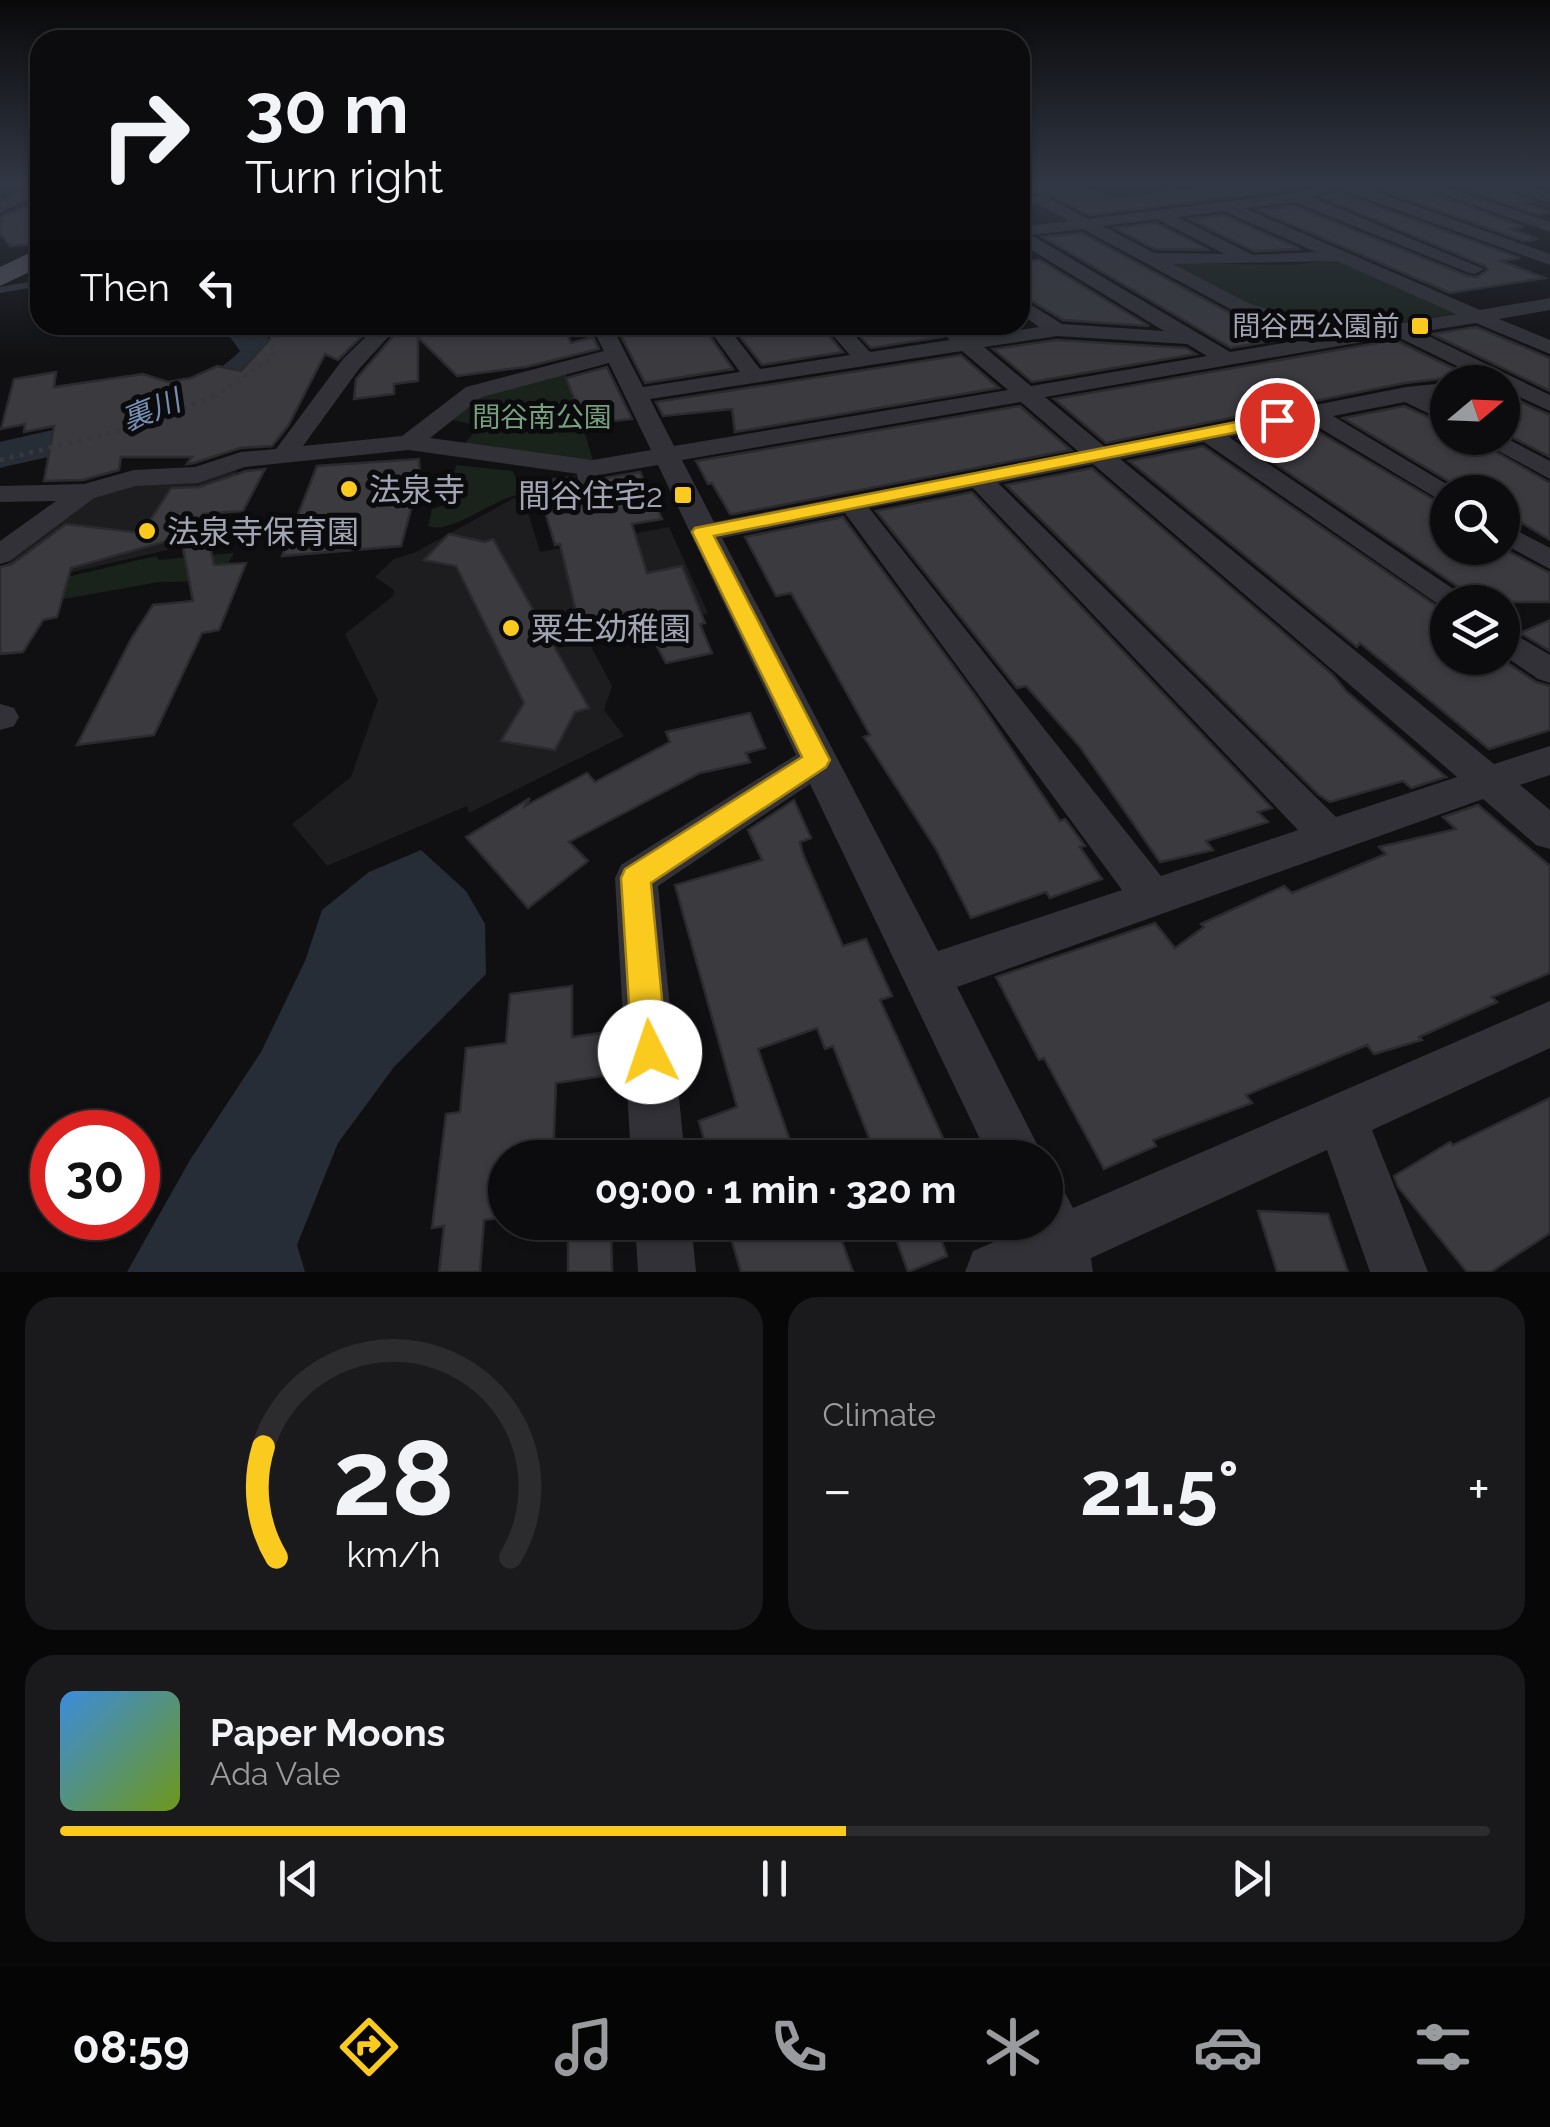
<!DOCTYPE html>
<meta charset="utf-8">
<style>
body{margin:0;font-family:Raleway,"Noto Sans JP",sans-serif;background:#1a1a1c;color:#f1f3f6;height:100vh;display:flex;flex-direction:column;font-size:38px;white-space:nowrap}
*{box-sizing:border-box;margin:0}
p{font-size:32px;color:#9a9b9e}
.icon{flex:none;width:55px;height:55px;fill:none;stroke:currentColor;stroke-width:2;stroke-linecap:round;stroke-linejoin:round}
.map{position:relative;height:1272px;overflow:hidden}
.details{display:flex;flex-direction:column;gap:25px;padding:25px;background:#070708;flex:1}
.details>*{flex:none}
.hud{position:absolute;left:30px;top:30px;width:1000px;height:305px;border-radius:30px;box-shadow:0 2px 8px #0004,0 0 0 2px #2c2c2e;background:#0c0c0e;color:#f1f3f6;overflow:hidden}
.needle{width:65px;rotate:71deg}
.buttons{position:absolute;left:1430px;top:365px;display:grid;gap:20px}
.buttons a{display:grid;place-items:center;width:90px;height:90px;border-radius:50%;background:#0c0c0e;box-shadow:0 2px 8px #0004,0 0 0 2px #2c2c2e;font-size:50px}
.speed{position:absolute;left:30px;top:1110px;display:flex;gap:20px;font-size:50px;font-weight:700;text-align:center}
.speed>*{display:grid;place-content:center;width:130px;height:130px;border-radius:50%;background:#0c0c0e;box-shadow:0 2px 8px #0004,0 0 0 2px #2c2c2e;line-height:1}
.speed .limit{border:15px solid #d22;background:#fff;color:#111}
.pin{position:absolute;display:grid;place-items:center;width:85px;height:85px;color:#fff;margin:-42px;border:5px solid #fff;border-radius:50%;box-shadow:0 2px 10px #0007}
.me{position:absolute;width:110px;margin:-55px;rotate:356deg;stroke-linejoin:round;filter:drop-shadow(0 0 8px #0008)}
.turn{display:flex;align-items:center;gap:35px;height:210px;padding:0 50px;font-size:45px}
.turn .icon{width:130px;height:130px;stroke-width:2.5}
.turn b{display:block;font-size:70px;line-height:85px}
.then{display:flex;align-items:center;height:95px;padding:0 50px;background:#0003;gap:20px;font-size:38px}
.big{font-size:75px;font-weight:700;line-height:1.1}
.details .widget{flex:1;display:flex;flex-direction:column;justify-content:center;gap:15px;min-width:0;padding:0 35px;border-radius:30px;background:#1a1a1c}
.details .dial{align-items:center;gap:0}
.dial svg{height:260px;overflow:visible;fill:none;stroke:#2c2c2e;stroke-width:7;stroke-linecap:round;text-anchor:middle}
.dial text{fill:#f1f3f6;stroke:none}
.song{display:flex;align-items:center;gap:30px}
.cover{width:120px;height:120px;border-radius:15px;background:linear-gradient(135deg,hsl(210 70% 55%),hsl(80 70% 35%))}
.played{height:10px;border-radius:5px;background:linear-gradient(90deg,#fbca1f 55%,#2c2c2e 55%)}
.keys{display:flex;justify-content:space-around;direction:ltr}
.heat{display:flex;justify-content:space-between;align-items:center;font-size:55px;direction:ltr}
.details .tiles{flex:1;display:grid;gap:25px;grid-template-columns:1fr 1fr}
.widget:last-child{grid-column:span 2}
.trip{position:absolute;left:488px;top:1140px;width:575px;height:100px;border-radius:50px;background:#0c0c0e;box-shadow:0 2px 8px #0004,0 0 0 2px #2c2c2e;font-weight:700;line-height:100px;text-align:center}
.menu{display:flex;height:160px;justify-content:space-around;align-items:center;background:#050506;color:#9a9b9e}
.menu .icon{width:70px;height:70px}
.menu .active{color:#fbca1f}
.menu b{font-size:45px;color:#f1f3f6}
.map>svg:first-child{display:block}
.built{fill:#1d1c1f}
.green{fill:#1a221c}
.water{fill:#262d36}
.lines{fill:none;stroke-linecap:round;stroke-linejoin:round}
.river{fill:#262d36;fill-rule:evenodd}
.building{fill:#3a3a3f;stroke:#2b2a2e;stroke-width:2.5}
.path-far1{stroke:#37383e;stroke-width:4;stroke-dasharray:4 5;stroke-linecap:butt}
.path{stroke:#37383e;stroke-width:5;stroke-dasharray:4 6;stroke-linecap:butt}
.lane{fill:#313137;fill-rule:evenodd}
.street{fill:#313137;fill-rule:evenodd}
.primary{fill:#4d4e56;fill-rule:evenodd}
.route{fill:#fbca1f;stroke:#a38314;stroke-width:2.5}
.poi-dot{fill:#fbca1f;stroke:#0b0b0d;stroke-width:4}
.labels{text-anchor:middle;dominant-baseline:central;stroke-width:10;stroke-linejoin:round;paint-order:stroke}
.far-poi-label{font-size:28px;fill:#a1a4b3;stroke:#0b0b0d;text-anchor:end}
.far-park-label{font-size:28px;fill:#76a07d;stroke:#0b0b0d}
.far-water-label{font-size:30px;font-style:italic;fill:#758eb1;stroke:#0b0b0d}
.poi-label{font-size:32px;fill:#a1a4b3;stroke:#0b0b0d;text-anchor:start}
</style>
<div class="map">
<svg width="1550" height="1272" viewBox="0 0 1550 1272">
<rect width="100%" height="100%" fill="#101012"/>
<g class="built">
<path d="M237,471L203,535L176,548L55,576L0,569L98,494L124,486Z"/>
<path d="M514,498L524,499L540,552L669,527L708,613L587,639L612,686L604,710L624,736L469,813L467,806L327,866L292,824L351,777L378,700L345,634L393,596L394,590L375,577L394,559L414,553Z"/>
</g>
<g class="green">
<path d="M1336,260L1458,313L1331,335L1249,306L1170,263L1291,265Z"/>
<path d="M566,374L593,460L464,444L480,426L453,420L484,394Z"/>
<path d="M456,465L513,471L522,494C493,498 452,535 428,526L432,509L448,504Z"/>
<path d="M234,553L218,581L159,582L53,601L54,580L156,556L159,560Z"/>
</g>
<path class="water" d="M421,850L466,891L485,924L486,974L394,1067L338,1143L297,1245L305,1272H127L190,1160L261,1052L305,961L322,910L369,872Z"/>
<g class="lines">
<path class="river" d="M230,325H266L264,333L279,352C226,428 84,448 0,468V442C79,423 180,410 240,351L228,334Z"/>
</g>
<g class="building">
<path d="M1246,183H1311L1294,189L1089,215L1047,193L1028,190L1077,185L1113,198Z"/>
<path d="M1363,183H1407L1523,227L1508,228L1538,239L1524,241Z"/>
<path d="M1445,183H1489L1535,201L1522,203L1549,212L1537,214Z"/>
<path d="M1337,192L1520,258L1501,261L1545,278L1450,293L1258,210L1294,206L1468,276L1477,277L1488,270L1485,266L1322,197Z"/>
<path d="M40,201V244L10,246L0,233V217Z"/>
<path d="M1223,215L1300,249L1254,251L1190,219Z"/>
<path d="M1156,223L1209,250L1155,249L1115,228Z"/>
<path d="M1082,233L1232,314L1296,337L1231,348L1043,237Z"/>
<path d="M1040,260L1149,326L1063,320L1020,294V262Z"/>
<path d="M283,325H373L338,360L325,354L288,426L272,446L240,448L194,463L187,464L192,457H121L119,470L83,480L44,481L54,426L24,432L25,424L1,429L14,379L56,372L54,387L143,374L168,382L191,378L217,366L241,371Z"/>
<path d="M403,325H563L571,343L593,337L599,349L526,367L457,376L418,337V381L394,384V394L354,399L356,379Z"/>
<path d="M649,325H702L733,369L645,383L618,330Z"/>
<path d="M731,325H820L843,352L762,365Z"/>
<path d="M850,325H930L942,337L871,348Z"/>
<path d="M1476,327L1550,358V391L1432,334Z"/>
<path d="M1057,340L1186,348L1196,354L1032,382L993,349Z"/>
<path d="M1395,340L1482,382L1448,378L1405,383L1106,443L1054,399Z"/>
<path d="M961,355L999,388L735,432L732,409L663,416L656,402Z"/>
<path d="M607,367L632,419L584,424L566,378Z"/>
<path d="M1502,393L1550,415V457L1502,432Z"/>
<path d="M1020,406L1071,450L734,514H730L712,483L708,484L696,461Z"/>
<path d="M1404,406L1448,426V438H1472L1550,483V540L1502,511V492H1461L1460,488L1343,418Z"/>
<path d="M1307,425L1448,508V548H1502L1550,573V602H1481L1238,439Z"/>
<path d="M1203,446L1448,614V658H1500L1536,682L1550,686V730L1489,749L1360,643L1357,647L1129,461Z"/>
<path d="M419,459L420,476L401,546L282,556L317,466Z"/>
<path d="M1092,468L1333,675L1346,691L1446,777L1411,788L1403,781L1330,802L1319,795L1006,485Z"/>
<path d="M265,469L243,511L203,514L214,565L246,563L219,630L202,633L154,735L77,745L131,639L153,605L193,601L181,537L71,568L57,617L43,620L23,652L0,654V567L12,564L66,524L142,533L171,488L199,487L246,471Z"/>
<path d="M640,472L662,519L632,524L647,573L682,566L705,623L700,624L712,653L666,663L638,611L578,620L560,544L555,545L536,481L574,477L579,504L591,510L599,502L594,480L602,478L607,484L605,478Z"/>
<path d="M972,492L1272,808L1258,812L1268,822L1206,841L1213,850L1160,862L1080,747L1026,686L1017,688L876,511Z"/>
<path d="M843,517L977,698L1060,821L1065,819L1085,846L1080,847L1102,879L1050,898L1046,892L971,918L936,849L864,737L870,735L791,593L776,596L745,537Z"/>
<path d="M449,534L485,542L493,539L589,708L575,712L555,750L501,741L524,703L456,566L424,560Z"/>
<path d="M1550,620V651L1520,633Z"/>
<path d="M750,713L765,748L746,753L750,762L700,773L569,842L588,861L528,908L466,837L530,798L525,806L587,773L595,782L670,742L666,732Z"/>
<path d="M794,800L811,838L800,842L803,854L843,946L866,939L892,996L880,1000L952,1158H877L833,1046L825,1049L817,1028L758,1049L796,1158H709L699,1121L737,1107L675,885L762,860L748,830Z"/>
<path d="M1478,805L1550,866V973L1492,997L1497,1002L1419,1037L1422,1040L1374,1054L1367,1045L1246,1095L1252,1103L1153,1140L1156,1146L1104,1169L1044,1058L1039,1060L996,977L1155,923L1175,948L1204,927L1201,924L1284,886L1292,893L1386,854L1379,847L1456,829L1443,817Z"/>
<path d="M572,986V1037L609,1032L610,1075L556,1083L553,1158H505V1217L484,1220L480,1272H439L444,1226L432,1228L446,1114L460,1112L466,1048L506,1043L510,994Z"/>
<path d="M1550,1098V1233L1491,1272H1467L1398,1187L1394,1176L1450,1142L1453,1145Z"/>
<path d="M1258,1211L1328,1214L1348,1272H1277Z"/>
<path d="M741,1222H835L853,1272H741L728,1228Z"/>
<path d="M890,1222H935L947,1256L908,1272Z"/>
<path d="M611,1227L612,1272H568V1235Z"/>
</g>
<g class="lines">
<path class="path-far1" d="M214,397L273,357V339L264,325"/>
<path class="path" d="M0,460L144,425L218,394"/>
<g class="lane">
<path d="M40,280V286L0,293V287Z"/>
<path d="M581,462L587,466L595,503L589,507L583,503L575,466Z"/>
</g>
<g class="street">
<path d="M1323,183H1351L1550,254V265L1337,188L1311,197L1484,269L1475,274L1469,273L1295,202L1244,208L1480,310L1550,298V310L1499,319L1550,340V354L1476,323L1420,332L1550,395V411L1502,389V382H1489L1396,336L1045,397L1105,447L1406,387L1456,382H1448V394L1430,397L1448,406V423L1405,402L1333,416L1458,491L1448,492V505L1308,421L1229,437L1462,595L1466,602H1448V611L1204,442L1120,459L1494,764L1550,746V775L1520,785L1550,810V849L1536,845L1483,799L957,987L1044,1158H989L810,784L658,886L685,1158H631L615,878L621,865L796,755L658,465L593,476L409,450L245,467L198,483L136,486L94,498L10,561L0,564V541L56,501L0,502V486L84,484L134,470L195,467L241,452L276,449L343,359L378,325H399L359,369L303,446L402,436L466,387L604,351L591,325H611L643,387L740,372L706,325H726L760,369L850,355L824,325H845L870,352L950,340L934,325H956L971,337L1039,327L1020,313V298L1062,324L1164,331L1020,243V227L1069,221L1038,204L1020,206V196H1045L1088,219L1295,193ZM1224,211L1316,252L1253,255L1177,217ZM1157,219L1225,254L1154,253L1103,226ZM1083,229L1234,311L1278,324L1308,339L1230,352L1031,235ZM1337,261L1456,314L1332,335L1292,316L1248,303L1173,264ZM1057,336L1187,344L1207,356L1031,386L984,347ZM962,351L1008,390L674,446L650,399ZM609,363L651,450L593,460L430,438L482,397ZM1021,402L1079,452L714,522L682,460ZM1093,464L1457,777L1336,817L998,483ZM973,488L1298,830L1161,876L869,508ZM845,513L1122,890L938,951L722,538Z"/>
<path d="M1411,183H1433L1550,222V232Z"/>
<path d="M1494,183H1516L1550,194V203Z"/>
<path d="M40,189V197L26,199L0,213V202L17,192Z"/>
<path d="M1502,436L1550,461V479L1475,438Z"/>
<path d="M1502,523L1550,548V569L1502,543Z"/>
<path d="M1502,627L1550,655V683L1538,679L1502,654Z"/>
<path d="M0,704L14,708L19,717L14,726L0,730Z"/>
<path d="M1550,1001V1048L1372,1130L1428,1272H1370L1327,1150L1091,1258L1093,1272H965L973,1251L1024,1229L1021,1222H1045V1185L1065,1193L1073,1208Z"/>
<path d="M635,1222H691L696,1272H638Z"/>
</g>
<path class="primary" d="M40,248V267L0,286V267Z"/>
</g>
<linearGradient id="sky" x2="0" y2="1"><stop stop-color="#09090a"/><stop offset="0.51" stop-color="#313744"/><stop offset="1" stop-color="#313744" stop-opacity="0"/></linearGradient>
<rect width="1550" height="361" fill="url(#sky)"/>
<path class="route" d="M1277,414L1285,420L1283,423L714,536L830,760L826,767L651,883L667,1052L662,1065L650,1070L637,1065L632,1052L621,878L625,869L802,757L692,532L695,528Z"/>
<g class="poi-dot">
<rect x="1410" y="316" width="20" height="20" rx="5"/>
<circle cx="349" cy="489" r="10"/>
<rect x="673" y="485" width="20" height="20" rx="5"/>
<circle cx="147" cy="531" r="10"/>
<circle cx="511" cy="628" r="10"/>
</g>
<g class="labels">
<g class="far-poi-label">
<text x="1400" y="326">間谷西公園前</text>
</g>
<g class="far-park-label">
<text x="542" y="417">間谷南公園</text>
</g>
<g class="far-water-label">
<text transform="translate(151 410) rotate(-22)">裏川</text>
</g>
<g class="poi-label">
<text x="369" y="489">法泉寺</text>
<text x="663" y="495" text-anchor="end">間谷住宅2</text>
<text x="167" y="531">法泉寺保育園</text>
<text x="531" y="628">粟生幼稚園</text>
</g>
</g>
</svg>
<div class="buttons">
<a><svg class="needle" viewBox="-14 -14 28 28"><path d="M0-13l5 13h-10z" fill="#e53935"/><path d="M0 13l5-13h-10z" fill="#9a9b9e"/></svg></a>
<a><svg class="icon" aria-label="search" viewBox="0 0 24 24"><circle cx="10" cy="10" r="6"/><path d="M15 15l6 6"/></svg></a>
<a><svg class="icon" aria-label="layers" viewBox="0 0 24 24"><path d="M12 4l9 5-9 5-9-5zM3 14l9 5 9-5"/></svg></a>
</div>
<div class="speed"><div class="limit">30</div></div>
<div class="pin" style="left:1277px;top:420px;background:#d93025"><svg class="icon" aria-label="arrive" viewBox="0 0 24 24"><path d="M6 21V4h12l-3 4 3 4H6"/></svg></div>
<svg class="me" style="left:650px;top:1052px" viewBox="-20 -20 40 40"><circle r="19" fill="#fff"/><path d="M0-13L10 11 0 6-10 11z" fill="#fbca1f"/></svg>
<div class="trip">09:00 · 1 min · 320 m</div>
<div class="hud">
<div class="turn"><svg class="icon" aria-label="right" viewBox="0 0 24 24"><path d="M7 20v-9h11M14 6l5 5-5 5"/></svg><div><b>30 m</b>Turn right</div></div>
<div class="then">Then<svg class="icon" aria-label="left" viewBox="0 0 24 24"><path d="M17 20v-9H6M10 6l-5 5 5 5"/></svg></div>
</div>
</div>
<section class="details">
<div class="tiles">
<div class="widget dial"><svg viewBox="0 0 100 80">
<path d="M14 69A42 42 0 1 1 86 69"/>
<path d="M14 69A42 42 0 0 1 10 35" stroke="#fbca1f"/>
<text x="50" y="56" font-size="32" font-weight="700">28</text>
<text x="50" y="72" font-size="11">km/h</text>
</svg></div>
<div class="widget"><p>Climate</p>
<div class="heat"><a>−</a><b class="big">21.5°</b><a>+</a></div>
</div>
<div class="widget">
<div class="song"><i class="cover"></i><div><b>Paper Moons</b><p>Ada Vale</p></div></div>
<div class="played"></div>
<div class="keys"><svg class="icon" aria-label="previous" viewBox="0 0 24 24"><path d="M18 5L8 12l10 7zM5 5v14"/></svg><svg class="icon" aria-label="pause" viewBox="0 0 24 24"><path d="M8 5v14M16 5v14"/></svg><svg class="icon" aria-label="next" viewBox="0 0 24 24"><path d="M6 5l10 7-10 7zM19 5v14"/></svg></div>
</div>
</div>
</section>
<nav class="menu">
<b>08:59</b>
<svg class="icon active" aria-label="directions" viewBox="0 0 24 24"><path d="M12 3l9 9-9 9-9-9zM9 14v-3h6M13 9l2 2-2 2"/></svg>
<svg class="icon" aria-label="music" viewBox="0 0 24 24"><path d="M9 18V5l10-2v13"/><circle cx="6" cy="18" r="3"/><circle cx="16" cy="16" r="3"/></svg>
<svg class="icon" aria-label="phone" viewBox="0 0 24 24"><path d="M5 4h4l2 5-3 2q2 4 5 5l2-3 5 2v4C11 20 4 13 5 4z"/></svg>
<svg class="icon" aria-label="climate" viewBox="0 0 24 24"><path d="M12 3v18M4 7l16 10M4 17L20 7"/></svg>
<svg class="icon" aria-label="car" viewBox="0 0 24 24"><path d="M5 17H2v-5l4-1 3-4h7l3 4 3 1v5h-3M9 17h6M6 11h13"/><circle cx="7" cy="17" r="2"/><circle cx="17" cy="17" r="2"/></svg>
<svg class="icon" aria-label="filters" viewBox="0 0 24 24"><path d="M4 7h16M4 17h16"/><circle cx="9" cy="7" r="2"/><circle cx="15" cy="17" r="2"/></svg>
</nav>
